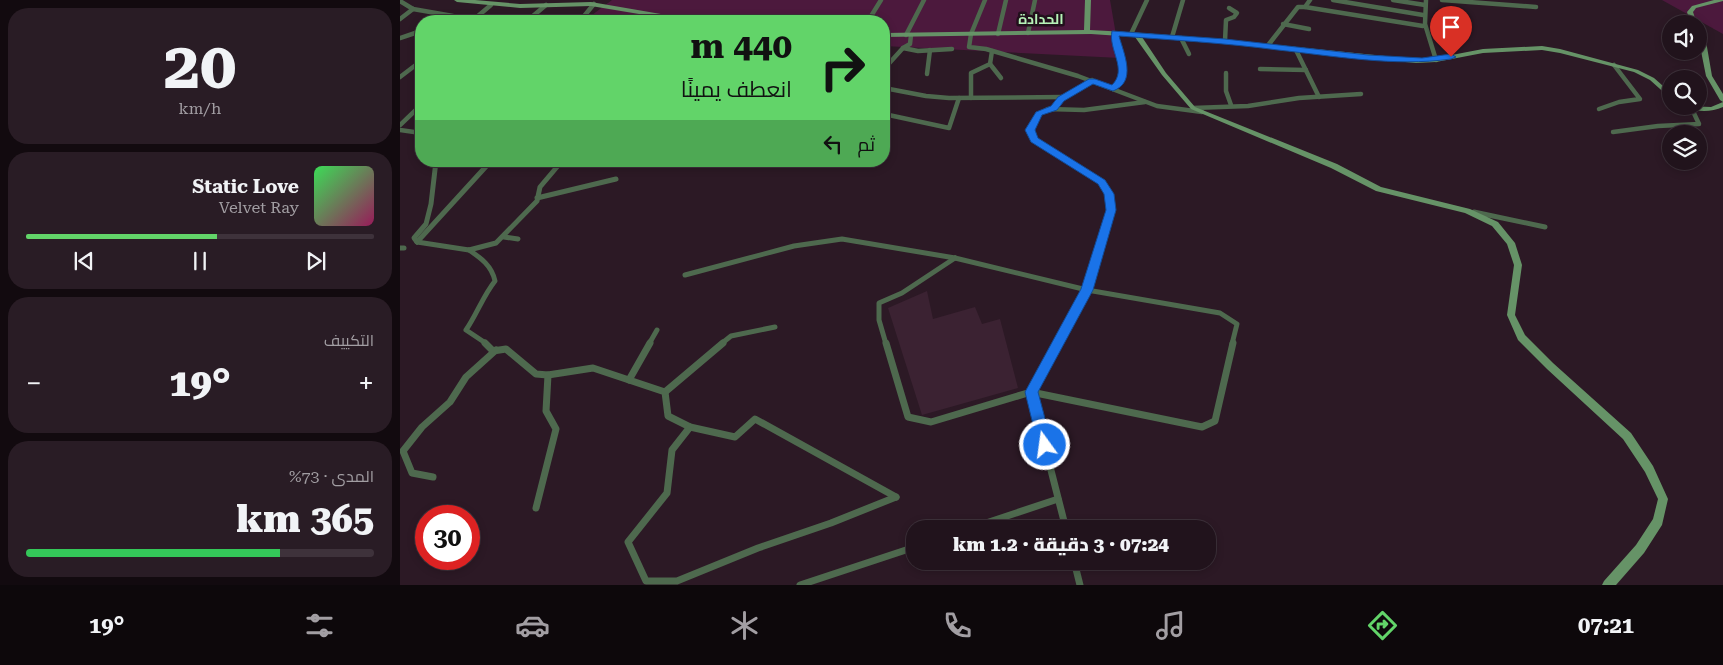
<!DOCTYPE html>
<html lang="ar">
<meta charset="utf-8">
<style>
body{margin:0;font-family:"Roboto Serif",Cairo,serif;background:#291c25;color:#f1f3f6;direction:rtl;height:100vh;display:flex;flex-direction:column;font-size:19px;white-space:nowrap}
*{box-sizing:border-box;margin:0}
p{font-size:16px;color:#a29ea3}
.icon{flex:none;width:28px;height:28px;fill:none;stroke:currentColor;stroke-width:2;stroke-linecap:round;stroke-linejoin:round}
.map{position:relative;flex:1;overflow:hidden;direction:ltr}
.side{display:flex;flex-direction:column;gap:8px;padding:8px;background:#120a0f;width:400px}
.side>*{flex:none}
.top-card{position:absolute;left:15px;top:15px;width:475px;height:152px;border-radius:20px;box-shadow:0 2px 8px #0003,0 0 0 1px #3e323b;direction:rtl;background:#62d469;color:#111;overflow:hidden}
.buttons{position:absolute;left:1262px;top:15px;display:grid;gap:10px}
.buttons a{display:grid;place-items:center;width:45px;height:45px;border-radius:50%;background:#21131c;box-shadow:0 2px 8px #0003,0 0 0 1px #3e323b;font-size:25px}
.speed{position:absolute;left:15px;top:505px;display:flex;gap:10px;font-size:25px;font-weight:700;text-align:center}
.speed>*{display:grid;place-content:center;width:65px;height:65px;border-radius:50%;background:#21131c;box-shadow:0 2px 8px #0003,0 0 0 1px #3e323b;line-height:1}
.speed .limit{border:8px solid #d22;background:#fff;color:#111}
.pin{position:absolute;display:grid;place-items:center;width:42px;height:42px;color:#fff;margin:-51px -21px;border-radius:50% 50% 50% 0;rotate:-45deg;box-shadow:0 0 5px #0007}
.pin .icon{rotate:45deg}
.me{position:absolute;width:55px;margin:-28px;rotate:346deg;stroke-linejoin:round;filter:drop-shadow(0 0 4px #0008)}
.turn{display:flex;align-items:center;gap:18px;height:105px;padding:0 15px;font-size:22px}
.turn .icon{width:65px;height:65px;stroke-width:2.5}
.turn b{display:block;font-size:35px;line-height:42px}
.then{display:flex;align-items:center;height:48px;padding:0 15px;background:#0003;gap:10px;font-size:19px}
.big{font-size:38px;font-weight:800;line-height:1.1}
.side .widget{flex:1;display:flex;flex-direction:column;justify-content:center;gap:8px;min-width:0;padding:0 18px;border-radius:20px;background:#291c25}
.side .dial{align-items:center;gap:0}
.dial b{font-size:65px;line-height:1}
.song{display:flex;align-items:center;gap:15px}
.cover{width:60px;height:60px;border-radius:8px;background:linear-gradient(135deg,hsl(130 70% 55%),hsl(330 70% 35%))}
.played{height:5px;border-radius:2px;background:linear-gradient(90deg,#62d469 55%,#3e323b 55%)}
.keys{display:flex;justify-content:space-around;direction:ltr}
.heat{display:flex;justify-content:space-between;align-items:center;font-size:28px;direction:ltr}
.charge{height:8px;border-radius:4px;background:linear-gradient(90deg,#34c759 73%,#3e323b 0)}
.trip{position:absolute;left:506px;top:520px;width:310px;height:50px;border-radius:20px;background:#21131c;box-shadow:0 2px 8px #0003,0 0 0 1px #3e323b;font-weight:800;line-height:50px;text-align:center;direction:rtl}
.tabs{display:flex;height:80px;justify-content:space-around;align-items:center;background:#0d080b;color:#a29ea3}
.tabs .icon{width:35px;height:35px}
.tabs .current{color:#62d469}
.tabs b{font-size:22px;color:#f1f3f6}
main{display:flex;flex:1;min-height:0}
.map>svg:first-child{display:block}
.built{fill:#3b2232}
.green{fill:#4c193d}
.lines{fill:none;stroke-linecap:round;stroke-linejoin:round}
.street-far2{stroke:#4e694e;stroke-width:4.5}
.street-far1{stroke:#4e694e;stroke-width:5}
.street{stroke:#4e694e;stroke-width:7}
.secondary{fill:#669367;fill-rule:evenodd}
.route{fill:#1a73e8;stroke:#114b97}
.labels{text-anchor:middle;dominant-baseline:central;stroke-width:5;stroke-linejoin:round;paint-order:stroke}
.far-neighbourhood-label{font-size:14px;font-weight:bold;fill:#b6f2b7;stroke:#22101c}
</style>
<main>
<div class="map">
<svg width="1323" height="585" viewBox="0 0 1323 585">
<rect width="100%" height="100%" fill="#2c1925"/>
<path class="built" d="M527,291L533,319L575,307L582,324L600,319L618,388L522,415L488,308Z"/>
<g class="green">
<path d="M212,0H710L720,58L484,46V21H184Z"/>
<path d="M1262,0H1323V34Z"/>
</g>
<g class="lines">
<g class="street-far2">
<path d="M585,0L571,34L569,47L586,49L678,76L757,106L802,112"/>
<path d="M933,0L1023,15"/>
<path d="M993,0L1025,5"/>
<path d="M1026,0L1025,24L1036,60"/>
<path d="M1042,0L1136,7"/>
<path d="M0,1L13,9L53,16L54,20"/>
<path d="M905,7L1023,26"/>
<path d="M0,19L13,9"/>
<path d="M49,21H73"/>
<path d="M72,21L91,5"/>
<path d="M127,21L146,5"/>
<path d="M180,21L194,4"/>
<path d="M468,21L481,0"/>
<path d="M883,24L909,29"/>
<path d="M628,33L635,0"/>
<path d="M598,34L606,0"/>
<path d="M731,34L747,0"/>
<path d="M506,35L524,0"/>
<path d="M772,37L783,0"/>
<path d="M0,38L21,31"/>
<path d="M781,38L789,54"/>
<path d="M825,41L826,20L834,17L837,13L829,8"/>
<path d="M872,46L869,44L898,7H905L910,0"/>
<path d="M503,48L518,51L552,49"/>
<path d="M896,50L919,97"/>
<path d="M590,64L601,78"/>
<path d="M484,69L503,48L510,44L511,35"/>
<path d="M860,69L906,70"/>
<path d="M826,73V91L831,105"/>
<path d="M527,74L530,50"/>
<path d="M0,77L21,61"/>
<path d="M484,88L526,96L549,98L663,97"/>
<path d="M713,89C729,72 720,53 714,33"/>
<path d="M571,98V73L590,64L592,51"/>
<path d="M654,108L661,99L692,80"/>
<path d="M793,108L848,106L899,98L961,94"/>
<path d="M1199,109L1219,102L1240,99L1214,65"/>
<path d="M484,114L549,128L559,98"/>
<path d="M0,125L21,105"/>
<path d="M0,130L21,133"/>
<path d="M1213,132L1258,126L1299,124L1291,107"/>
<path d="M655,153L635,140L630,130L639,114L648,109L684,110L745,102"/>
</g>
<g class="street-far1">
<path d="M653,152L702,182L709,194L711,210L687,290L657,344"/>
<path d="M137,198L216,179"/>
<path d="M1074,212L1145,227"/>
<path d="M104,237L118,239"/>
<path d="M17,242L69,250L96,243L137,201L140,187L162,161"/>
<path d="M17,242L91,161"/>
<path d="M17,242L14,238L26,224L31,204L36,161"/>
<path d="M0,248H4"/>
<path d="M69,250C81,258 92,266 95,281C83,296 77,314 66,330L87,344"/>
<path d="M555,258L687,290L820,313L837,324L832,344"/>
<path d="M285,275L394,246L442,239L555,258"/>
<path d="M249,344L257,330"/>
<path d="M321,344L331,336L375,327"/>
<path d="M486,344L479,320V303L502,293L555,258"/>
</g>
<g class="street">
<path d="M85,343L93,351L106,349L136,374L148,375L193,368L265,392L268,416L290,427L335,437L355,419L496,497"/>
<path d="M486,343L508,417L531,422L631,392L802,427L815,421L833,343"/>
<path d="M658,343L631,392L666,529"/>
<path d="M229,380L250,343"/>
<path d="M265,392L323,343"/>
<path d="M290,427L272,450L267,493L228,542L246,581H277L358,548L431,523L496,497"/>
<path d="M33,477L12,473L3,451L22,427L50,402L66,377L96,350"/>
<path d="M136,508L156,429L146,411L148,375"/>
<path d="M568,529L658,499"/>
<path d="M674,561L680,585"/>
<path d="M400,585L515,547"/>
</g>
<g class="secondary">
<path d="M54,0H75L120,4L191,2L290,19L293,21H281L191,6L120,8L57,2Z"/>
<path d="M685,0H691L690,30C799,35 907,49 1016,59L1036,58L1083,49L1142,46L1160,49L1238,70L1254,78L1271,93V98L1269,97L1250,80L1234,72L1160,53L1142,50L1083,53L1036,62L1016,63L896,52L825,43L742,37L766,73L795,107L937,164L981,187L1070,209L1098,222L1115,243L1122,265L1115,315L1125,335L1153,363L1231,433L1253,466L1268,499L1262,525L1244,553L1216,585H1202L1204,581L1236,545L1253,519L1258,499L1245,472L1223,439L1147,369L1118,340L1107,315L1114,265L1107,244L1092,226L1065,213L976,191L931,168L791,109L762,75L735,37L691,34L484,37V33L684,30Z"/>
<path d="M1314,0H1323V1L1296,8L1293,12L1297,24H1291L1287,12L1292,6Z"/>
<path d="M1299,31L1302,33L1307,47L1312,76L1323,94V107C1311,112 1297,113 1286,106L1311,107L1323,102L1320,100L1306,76L1299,41Z"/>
</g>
</g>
<path class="route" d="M712,31L825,39L968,55L1022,58L1051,54L1056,57L1051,59C994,67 935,56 878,50C825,43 772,40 719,36C724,54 737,82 713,91L693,84L664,101L657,110L642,115L635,130L638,138L705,180L714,194L716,210L693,290L638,392L652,445L650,449L645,451L640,449L638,445L625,392L681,289L706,210L704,194L698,184L631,142L625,130L636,112L651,106L658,97L689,79H695L712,85C728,69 708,50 712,31Z"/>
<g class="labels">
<g class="far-neighbourhood-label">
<text x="641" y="19">الحدادة</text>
</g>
</g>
</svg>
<div class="buttons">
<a><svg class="icon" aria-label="sound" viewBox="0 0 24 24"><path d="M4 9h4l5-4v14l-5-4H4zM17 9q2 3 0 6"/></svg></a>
<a><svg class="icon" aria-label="search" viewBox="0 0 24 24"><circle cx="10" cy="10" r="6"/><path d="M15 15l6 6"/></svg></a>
<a><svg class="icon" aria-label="layers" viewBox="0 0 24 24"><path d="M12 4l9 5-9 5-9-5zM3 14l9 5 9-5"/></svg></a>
</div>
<div class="speed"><div class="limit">30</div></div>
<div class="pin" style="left:1051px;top:57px;background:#d93025"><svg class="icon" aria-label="arrive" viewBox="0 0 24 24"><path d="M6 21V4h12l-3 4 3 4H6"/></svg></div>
<svg class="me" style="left:645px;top:445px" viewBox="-20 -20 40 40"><circle r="17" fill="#1a73e8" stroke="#fff" stroke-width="3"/><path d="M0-11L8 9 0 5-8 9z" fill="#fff"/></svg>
<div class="trip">07:24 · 3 دقيقة · 1.2 km</div>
<div class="top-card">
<div class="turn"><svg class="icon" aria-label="right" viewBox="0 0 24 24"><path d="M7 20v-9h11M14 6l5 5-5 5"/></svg><div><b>440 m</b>انعطف يمينًا</div></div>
<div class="then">ثم<svg class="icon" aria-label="left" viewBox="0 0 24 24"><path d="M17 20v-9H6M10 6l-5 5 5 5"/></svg></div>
</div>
</div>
<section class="side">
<div class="widget dial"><b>20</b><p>km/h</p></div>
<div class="widget">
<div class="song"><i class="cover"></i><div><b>Static Love</b><p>Velvet Ray</p></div></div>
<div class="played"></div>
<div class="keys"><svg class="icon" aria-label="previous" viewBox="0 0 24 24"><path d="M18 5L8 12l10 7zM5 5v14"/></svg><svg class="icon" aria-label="pause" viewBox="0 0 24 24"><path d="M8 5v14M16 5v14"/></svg><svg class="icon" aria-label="next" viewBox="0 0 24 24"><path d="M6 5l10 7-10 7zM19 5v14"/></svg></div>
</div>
<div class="widget"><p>التكييف</p>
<div class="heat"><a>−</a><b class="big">19°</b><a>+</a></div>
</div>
<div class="widget"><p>المدى · 73%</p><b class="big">365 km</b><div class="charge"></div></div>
</section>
</main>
<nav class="tabs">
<b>07:21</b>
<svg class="icon current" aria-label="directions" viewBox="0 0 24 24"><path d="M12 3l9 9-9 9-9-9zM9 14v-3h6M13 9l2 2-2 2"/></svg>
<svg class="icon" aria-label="music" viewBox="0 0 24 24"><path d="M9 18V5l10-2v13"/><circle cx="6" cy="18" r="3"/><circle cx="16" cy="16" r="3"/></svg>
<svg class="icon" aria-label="phone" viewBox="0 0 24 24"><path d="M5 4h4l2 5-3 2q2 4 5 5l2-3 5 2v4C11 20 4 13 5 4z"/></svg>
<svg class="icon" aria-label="climate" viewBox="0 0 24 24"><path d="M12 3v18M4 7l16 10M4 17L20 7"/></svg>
<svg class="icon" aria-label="car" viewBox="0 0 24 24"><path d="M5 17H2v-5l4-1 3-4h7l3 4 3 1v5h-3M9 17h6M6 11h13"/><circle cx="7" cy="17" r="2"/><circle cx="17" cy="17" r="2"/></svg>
<svg class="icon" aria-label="filters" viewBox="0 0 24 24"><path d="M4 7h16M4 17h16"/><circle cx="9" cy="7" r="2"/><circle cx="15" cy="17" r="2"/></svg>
<b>19°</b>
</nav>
